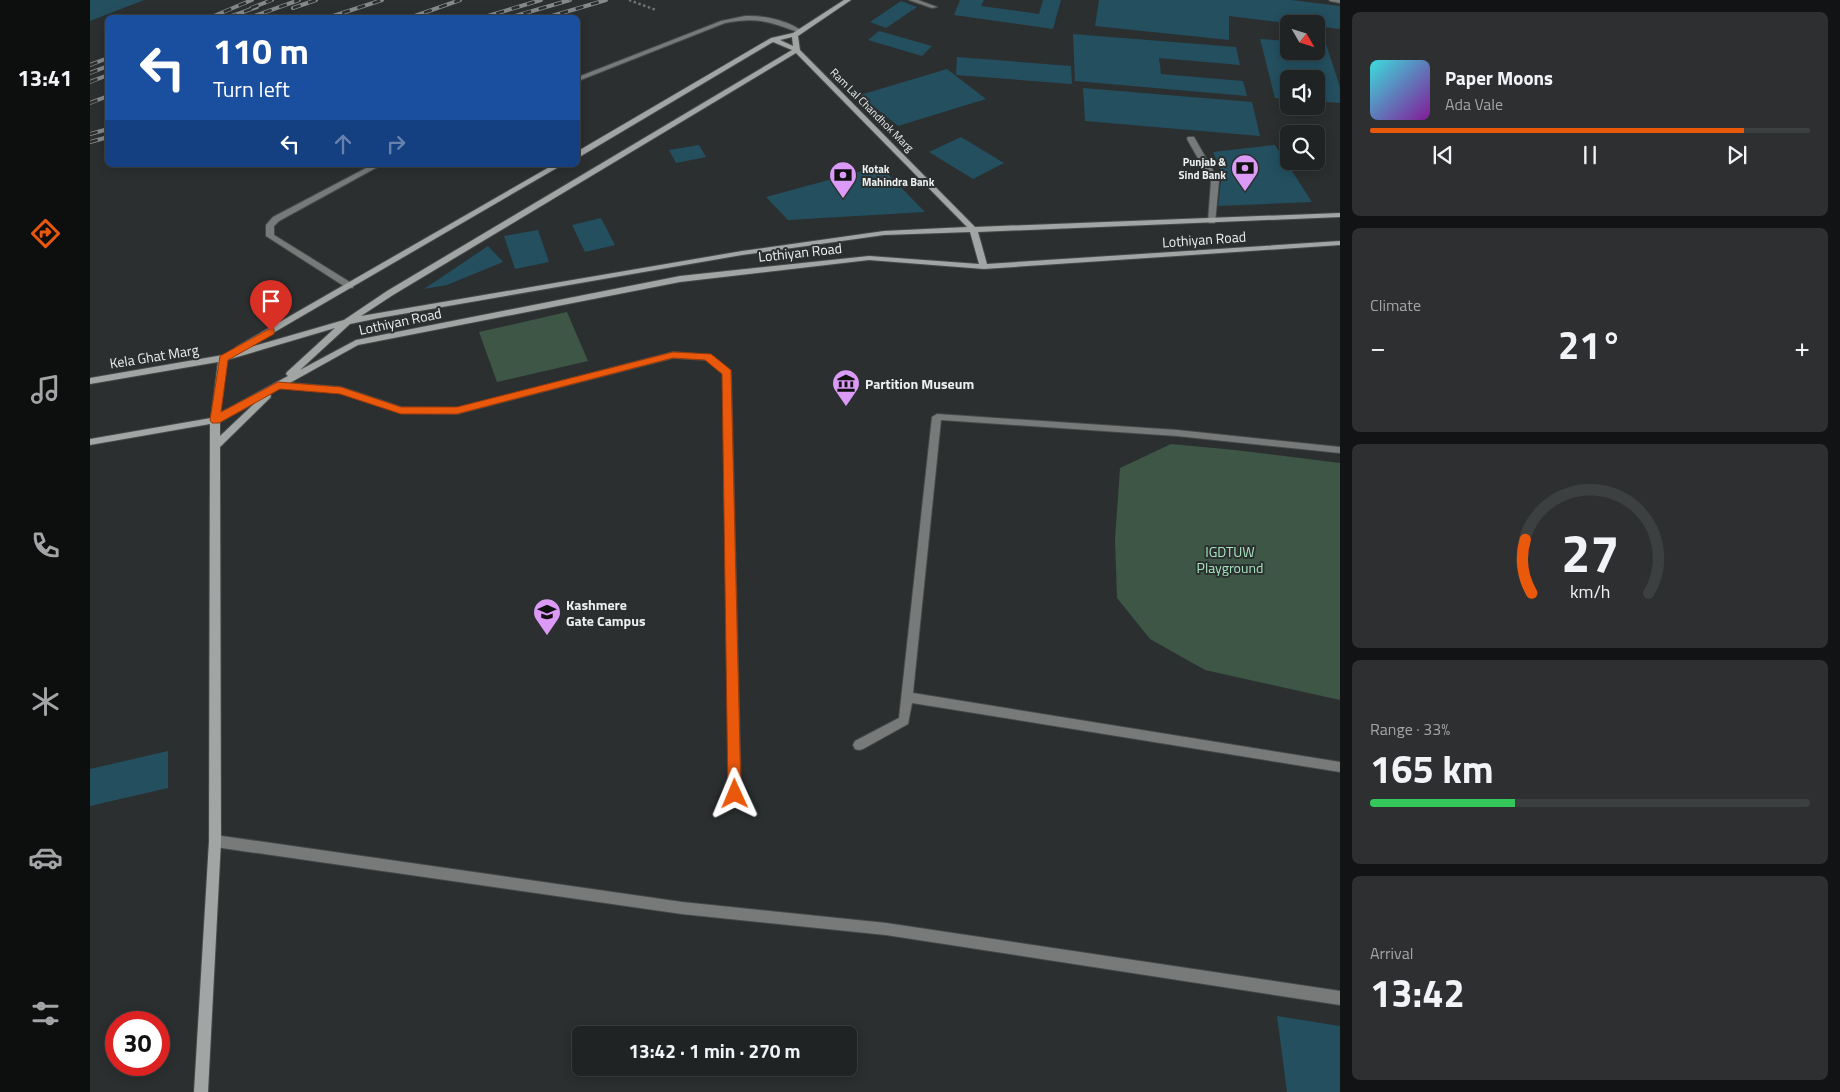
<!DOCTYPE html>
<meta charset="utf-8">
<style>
body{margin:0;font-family:"Titillium Web",sans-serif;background:#2d2f31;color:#f1f3f6;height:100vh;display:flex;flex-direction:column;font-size:19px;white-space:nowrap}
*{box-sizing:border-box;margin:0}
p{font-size:16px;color:#a2a4a6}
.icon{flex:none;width:28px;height:28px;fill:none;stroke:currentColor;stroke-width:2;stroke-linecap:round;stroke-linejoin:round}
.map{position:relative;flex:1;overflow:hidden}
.panel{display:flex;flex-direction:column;gap:12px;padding:12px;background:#121314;width:500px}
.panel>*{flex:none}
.top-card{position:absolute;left:15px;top:15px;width:475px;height:152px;border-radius:8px;box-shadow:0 2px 12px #0003,0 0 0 1px #3d4041;background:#1a4fa0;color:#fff;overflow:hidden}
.needle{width:32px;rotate:129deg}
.buttons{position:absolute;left:1190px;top:15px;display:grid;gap:10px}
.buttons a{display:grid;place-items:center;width:45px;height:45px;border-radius:8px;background:#202324;box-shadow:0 2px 12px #0003,0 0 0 1px #3d4041;font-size:25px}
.speed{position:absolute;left:15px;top:1011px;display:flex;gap:10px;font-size:25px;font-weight:700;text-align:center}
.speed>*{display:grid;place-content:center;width:65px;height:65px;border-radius:50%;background:#202324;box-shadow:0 2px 12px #0003,0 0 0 1px #3d4041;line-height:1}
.speed .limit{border:8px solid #d22;background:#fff;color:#111}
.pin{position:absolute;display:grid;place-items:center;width:42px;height:42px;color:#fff;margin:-51px -21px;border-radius:50% 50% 50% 0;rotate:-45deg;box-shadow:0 0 5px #0007}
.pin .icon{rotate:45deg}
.me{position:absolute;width:55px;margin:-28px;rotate:359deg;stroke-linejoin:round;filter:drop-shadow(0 0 4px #0008)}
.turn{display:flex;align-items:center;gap:18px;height:105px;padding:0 25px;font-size:22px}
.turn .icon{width:65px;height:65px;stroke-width:2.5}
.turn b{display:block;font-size:35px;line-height:42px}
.lanes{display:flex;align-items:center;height:48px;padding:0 25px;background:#0003;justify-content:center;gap:25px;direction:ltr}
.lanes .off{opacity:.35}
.big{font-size:38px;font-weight:700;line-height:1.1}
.panel .card{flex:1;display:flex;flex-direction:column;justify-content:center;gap:8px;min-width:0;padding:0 18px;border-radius:8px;background:#2d2f31}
.panel .dial{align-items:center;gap:0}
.dial svg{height:130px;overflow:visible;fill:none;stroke:#3d4041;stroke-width:7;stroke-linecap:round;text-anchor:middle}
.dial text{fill:#f1f3f6;stroke:none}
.song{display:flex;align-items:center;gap:15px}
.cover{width:60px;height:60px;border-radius:8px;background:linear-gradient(135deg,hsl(180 70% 55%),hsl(290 70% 35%))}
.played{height:5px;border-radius:2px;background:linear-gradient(90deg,#ea580c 85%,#3d4041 85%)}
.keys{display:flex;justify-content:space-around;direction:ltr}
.heat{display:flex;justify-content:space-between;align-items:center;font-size:28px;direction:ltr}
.charge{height:8px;border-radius:4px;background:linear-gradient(90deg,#34c759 33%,#3d4041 0)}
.trip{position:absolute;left:482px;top:1026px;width:285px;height:50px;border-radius:8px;background:#202324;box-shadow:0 2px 12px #0003,0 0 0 1px #3d4041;font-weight:700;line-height:50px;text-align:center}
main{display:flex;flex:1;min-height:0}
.menu{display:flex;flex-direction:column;width:90px;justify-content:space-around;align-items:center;background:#0d0e0e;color:#a2a4a6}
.menu .icon{width:35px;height:35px}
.menu .selected{color:#ea580c}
.menu b{font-size:22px;color:#f1f3f6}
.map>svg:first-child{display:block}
.green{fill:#3d5646}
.building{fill:#234f5f}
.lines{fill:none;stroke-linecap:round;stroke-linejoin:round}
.lane-casing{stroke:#464a4b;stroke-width:2}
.street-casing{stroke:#464a4b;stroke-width:2}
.secondary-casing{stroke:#464a4b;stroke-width:2}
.path{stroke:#707475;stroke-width:2.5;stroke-dasharray:2.5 2.5;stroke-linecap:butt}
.lane{fill:#787a79;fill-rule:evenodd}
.street{fill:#787a79;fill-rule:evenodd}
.secondary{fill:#a1a5a4;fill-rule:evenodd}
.rail-casing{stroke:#85898a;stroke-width:4}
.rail{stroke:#2b2f30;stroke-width:2.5;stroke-dasharray:8;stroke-linecap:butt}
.route{fill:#ea580c;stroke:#983908}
.labels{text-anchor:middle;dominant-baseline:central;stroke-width:4;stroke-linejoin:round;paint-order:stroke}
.far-street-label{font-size:11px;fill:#edf0f0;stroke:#2b2f30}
.far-poi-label{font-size:11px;font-weight:bold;fill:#edf0f0;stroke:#2b2f30;text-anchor:end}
.street-label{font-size:14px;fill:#edf0f0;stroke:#2b2f30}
.poi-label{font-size:14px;font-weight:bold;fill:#edf0f0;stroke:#2b2f30;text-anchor:start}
.park-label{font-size:14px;fill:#a7e6be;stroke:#2b2f30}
</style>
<main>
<nav class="menu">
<b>13:41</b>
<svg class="icon selected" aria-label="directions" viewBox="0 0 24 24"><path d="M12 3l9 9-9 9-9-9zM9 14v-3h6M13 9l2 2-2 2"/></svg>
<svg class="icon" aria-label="music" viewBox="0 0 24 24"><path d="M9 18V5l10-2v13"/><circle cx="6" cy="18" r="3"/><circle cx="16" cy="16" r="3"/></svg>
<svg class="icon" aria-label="phone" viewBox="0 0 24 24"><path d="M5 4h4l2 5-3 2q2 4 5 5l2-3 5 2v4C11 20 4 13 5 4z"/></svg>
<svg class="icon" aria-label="climate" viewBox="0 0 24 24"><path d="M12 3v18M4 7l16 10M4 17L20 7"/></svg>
<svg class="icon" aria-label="car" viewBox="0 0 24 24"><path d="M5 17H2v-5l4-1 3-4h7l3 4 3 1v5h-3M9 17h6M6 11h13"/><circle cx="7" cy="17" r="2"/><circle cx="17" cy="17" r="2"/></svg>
<svg class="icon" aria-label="filters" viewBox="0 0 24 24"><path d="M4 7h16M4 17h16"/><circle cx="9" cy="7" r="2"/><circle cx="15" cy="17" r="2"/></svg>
</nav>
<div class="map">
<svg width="1250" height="1092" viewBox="0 0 1250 1092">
<rect width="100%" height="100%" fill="#2b2f30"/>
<g class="green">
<path d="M477,312L498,361L407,382L389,332Z"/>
<path d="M1081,444L1145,450L1250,463V700L1115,670L1060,639L1027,598L1025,539L1030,468Z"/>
</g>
<g class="building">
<path d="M0,0H54L0,21Z"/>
<path d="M870,0H894L891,6L949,14L953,0H971L963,29L864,15Z"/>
<path d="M1009,0H1201L1250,6V29L1226,26V24H1205L1139,16V40L1005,26Z"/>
<path d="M811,1L827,7L796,28L780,22Z"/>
<path d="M789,31L842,46L832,56L778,40Z"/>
<path d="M983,34L1146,47L1150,65L1069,58L1071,74L1153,81L1157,96L985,81Z"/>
<path d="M1170,39L1199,41V51H1226V44H1236L1250,87V103L1226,101V79H1199V99L1185,98Z"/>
<path d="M867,57L981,66L982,84L866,75Z"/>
<path d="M857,69L896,99L808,126L770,95Z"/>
<path d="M993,88L1162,102L1170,136L995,121Z"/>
<path d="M871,137L914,163L883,179L839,152Z"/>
<path d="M609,145L616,157L586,163L579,150Z"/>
<path d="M1185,145L1222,202L1128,206L1132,173L1123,152Z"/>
<path d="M790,166L835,212L698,220L676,197Z"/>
<path d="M511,218L525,245L495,252L482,225Z"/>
<path d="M448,230L459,262L425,269L414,236Z"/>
<path d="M398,246L413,262L357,285L334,289Z"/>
<path d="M78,751V788L0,806V769Z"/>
<path d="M1187,1016L1250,1026V1092H1197Z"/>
</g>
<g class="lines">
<g class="lane-casing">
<g id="lane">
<path d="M819,0H828L847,7L842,8Z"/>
<path d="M655,16C673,15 697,20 712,31L707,32C680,21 664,17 635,23L488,81V77L631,21Z"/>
<path d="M282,165H291L189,221L184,226V235L263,284V288H257L176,236V225L183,217Z"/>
<path d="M847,414L1087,430L1250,447V453L1087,436L851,420L823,693L1250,762V772L822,703L818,724L773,749L769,750L765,749L763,745L765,741L809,718L842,417Z"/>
</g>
</g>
<g class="street-casing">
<g id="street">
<path d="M1239,0H1250V3L1240,1Z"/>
<path d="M1098,137H1104L1129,181L1125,223H1119L1118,221L1121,181L1097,139Z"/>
<path d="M583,352L621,355L641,372L651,794L649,798L645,799L641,798L639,794L633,373L616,360L583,358L367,414L311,413L250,393L188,388L184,385L188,382L251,387L311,407L367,408Z"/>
<path d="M125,835L592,902L796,923L1250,991V1005L796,935L592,914L125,847L121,845L119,841L121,837Z"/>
</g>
</g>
<g class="secondary-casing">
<path id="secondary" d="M754,0H761L708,36L710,50L885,227L1250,213V217L888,232L897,264L1250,241V245L894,269L779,260L590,282L268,345L180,394L181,396L180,398L130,447L131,841L118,1092H104L119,841L120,424L0,445V439L121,418L128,362L0,384V378L133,355L147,351L145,349L146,347L463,165H472L157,348L254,320L297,291L702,50L683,42L491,156H488V151L681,38L703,33ZM702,37L703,46L690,40ZM706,53L877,227L794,231L652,251L271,316L303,295ZM880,232L889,264L779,256L590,276L266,340L210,370L260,324L289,318L652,255L794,235ZM245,328L197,372L196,374L198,376L130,413L137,360ZM166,402L130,436V422Z"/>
</g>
<path class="path" d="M539,0L566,10"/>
<use href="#lane" class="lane"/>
<use href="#street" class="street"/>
<use href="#secondary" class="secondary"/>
<g class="rail-casing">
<g id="rail">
<path d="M161,8L182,0"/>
<path d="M203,8L226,0"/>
<path d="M139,17L167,7"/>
<path d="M119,18L162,0"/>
<path d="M159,18L209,0"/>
<path d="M237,18L292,0"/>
<path d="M319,18L370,0"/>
<path d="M391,18L451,0"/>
<path d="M418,18L480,0"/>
<path d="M455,18L516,0"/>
<path d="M0,65L18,58"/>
<path d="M0,73L18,66"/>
<path d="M0,82L18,75"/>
<path d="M0,103L18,96"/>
<path d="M0,134L18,129"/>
<path d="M0,142L18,137"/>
</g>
</g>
<use href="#rail" class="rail"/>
</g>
<path class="route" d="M181,328L184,329V334L138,360L131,412L188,382L251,387L311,407H367L583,352L621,354L641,370L651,794L649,798L645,800L640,798L638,794L632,374L615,360L583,358L367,414H311L250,394L190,389L129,423H122L120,420L130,356Z"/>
<defs>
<g id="bank-pin" transform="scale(1.4375)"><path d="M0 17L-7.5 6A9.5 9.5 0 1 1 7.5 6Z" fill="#da9af6" stroke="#2b2f30"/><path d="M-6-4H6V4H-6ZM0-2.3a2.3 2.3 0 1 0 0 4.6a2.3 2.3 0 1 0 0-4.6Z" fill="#111"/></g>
<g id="museum-pin" transform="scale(1.4375)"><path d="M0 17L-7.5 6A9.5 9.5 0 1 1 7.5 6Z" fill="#da9af6" stroke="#2b2f30"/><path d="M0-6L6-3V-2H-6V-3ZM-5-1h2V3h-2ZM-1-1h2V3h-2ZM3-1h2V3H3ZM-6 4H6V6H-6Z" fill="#111"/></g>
<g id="university-pin" transform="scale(1.4375)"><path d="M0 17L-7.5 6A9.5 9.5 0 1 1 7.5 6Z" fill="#da9af6" stroke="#2b2f30"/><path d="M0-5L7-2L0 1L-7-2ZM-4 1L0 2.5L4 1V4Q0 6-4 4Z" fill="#111"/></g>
</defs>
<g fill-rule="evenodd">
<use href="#bank-pin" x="1155" y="168"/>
<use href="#bank-pin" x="753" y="175"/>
<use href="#museum-pin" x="756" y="383"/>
<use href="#university-pin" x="457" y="612"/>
</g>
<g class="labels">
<g class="far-street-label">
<text transform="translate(782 110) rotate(45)">Ram Lal Chandhok Marg</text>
</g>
<g class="far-poi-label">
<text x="1136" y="162">Punjab &amp;<tspan x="1136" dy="13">Sind Bank</tspan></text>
<text x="772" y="169" text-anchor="start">Kotak<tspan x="772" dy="13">Mahindra Bank</tspan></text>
</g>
<g class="street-label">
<text transform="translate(1114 239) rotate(-4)">Lothiyan Road</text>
<text transform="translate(710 252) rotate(-6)">Lothiyan Road</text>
<text transform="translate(310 321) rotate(-12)">Lothiyan Road</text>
<text transform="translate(64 356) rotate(-9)">Kela Ghat Marg</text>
</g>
<g class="poi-label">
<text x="775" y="383">Partition Museum</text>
<text x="476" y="604">Kashmere<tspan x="476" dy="16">Gate Campus</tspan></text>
</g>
<g class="park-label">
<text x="1140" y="551">IGDTUW<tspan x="1140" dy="16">Playground</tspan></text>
</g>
</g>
</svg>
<div class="buttons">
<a><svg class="needle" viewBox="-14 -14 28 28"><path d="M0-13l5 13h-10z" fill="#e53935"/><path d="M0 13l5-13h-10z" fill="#a2a4a6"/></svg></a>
<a><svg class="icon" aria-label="sound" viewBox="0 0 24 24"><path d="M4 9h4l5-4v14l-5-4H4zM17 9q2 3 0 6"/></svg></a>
<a><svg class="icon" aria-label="search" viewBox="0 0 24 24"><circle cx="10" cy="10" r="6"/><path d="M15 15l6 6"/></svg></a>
</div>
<div class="speed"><div class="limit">30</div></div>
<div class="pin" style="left:181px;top:331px;background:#d93025"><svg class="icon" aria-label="arrive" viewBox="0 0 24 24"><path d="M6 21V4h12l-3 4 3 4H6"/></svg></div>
<svg class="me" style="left:645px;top:794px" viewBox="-20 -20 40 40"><path d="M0-17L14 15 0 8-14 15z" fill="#ea580c" stroke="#fff" stroke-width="4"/></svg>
<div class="trip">13:42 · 1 min · 270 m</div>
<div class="top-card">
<div class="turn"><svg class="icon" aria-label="left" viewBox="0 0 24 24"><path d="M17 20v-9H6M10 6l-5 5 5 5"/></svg><div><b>110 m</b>Turn left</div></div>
<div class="lanes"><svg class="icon" aria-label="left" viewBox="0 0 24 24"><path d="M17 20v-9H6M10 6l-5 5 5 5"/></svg><svg class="icon off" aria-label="ahead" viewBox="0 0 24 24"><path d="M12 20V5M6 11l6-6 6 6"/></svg><svg class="icon off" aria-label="right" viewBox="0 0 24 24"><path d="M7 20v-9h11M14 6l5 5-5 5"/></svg></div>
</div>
</div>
<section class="panel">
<div class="card">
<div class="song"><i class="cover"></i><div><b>Paper Moons</b><p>Ada Vale</p></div></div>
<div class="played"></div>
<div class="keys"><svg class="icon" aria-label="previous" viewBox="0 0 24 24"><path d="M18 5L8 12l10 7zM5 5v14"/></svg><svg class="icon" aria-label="pause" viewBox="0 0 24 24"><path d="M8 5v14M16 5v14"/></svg><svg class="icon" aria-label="next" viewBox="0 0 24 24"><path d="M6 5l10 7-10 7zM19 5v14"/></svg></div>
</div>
<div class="card"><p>Climate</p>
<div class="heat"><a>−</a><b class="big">21°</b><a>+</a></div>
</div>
<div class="card dial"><svg viewBox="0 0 100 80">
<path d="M14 69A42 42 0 1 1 86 69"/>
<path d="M14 69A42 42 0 0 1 10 36" stroke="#ea580c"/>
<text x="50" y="56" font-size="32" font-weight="700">27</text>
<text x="50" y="72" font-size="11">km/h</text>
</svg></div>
<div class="card"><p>Range · 33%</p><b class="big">165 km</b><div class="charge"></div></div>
<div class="card"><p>Arrival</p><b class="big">13:42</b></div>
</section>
</main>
